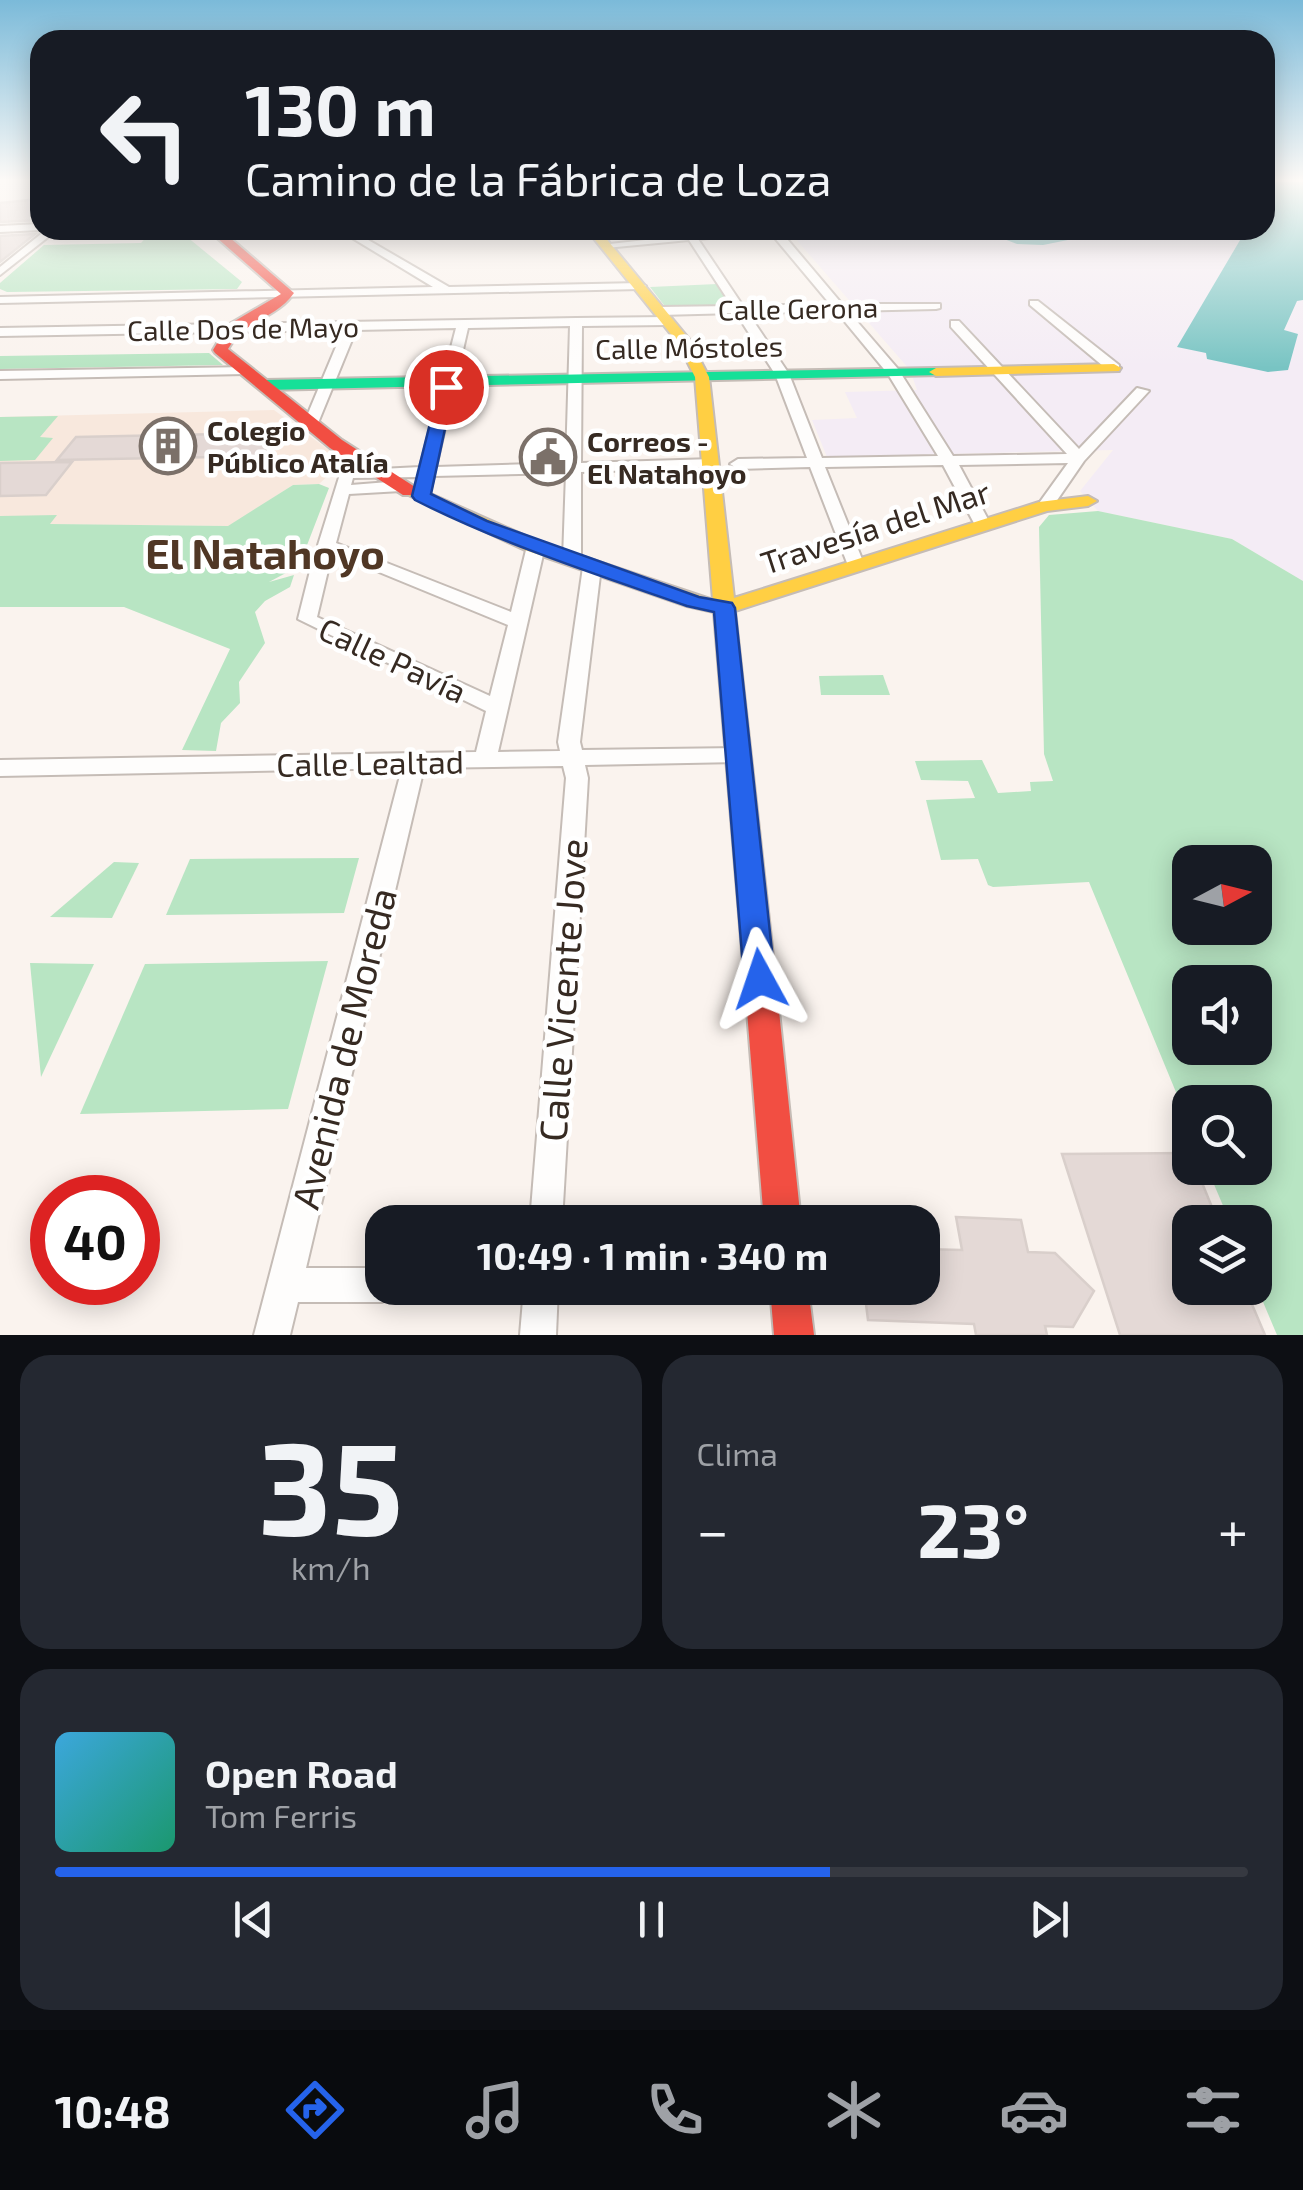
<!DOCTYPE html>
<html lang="es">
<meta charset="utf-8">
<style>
body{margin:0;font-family:"Exo 2",sans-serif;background:#242831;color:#f1f3f6;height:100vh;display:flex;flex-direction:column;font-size:38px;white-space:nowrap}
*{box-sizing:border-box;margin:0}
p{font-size:32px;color:#9ea1a6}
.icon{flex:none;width:55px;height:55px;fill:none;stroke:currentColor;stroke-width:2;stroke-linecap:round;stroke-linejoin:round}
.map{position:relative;height:1335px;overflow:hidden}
.details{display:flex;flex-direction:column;gap:20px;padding:20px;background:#0d0f14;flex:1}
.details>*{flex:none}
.hud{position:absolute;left:30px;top:30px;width:1245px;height:210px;border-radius:30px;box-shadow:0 5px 25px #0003;background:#171b24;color:#f1f3f6;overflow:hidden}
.needle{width:65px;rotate:83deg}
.buttons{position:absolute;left:1172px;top:845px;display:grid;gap:20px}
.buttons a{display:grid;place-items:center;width:100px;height:100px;border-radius:20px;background:#171b24;box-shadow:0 5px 25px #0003;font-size:50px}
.speed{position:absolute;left:30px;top:1175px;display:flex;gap:20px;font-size:50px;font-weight:700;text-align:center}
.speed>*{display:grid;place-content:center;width:130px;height:130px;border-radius:50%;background:#171b24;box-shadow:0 5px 25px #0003;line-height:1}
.speed .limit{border:15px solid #d22;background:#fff;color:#111}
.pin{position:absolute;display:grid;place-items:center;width:85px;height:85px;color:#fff;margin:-42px;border:5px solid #fff;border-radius:50%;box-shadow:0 2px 10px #0007}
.me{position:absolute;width:110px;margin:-55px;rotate:355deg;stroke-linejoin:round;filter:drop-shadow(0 0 8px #0008)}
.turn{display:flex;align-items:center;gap:35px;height:210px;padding:0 50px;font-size:45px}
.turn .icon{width:130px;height:130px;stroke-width:2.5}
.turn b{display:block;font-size:70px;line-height:85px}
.big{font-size:75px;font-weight:700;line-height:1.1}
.details .tile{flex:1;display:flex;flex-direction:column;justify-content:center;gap:15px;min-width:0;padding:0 35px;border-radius:30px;background:#242831}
.details .dial{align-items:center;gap:0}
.dial b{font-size:130px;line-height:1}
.song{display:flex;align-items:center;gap:30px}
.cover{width:120px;height:120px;border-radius:15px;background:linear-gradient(135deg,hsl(200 70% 55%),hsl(160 70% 35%))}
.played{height:10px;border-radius:5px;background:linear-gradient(90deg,#2563eb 65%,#363941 65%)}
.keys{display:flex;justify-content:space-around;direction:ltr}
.heat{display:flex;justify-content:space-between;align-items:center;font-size:55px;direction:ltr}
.details .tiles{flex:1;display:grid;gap:20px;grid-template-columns:1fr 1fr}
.tile:last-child{grid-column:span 2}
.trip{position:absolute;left:365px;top:1205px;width:575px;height:100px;border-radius:30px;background:#171b24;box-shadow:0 5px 25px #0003;font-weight:700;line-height:100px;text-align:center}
.dock{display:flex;height:160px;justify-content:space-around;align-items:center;background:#090b0e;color:#9ea1a6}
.dock .icon{width:70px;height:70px}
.dock .current{color:#2563eb}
.dock b{font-size:45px;color:#f1f3f6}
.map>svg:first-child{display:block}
.industrial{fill:#f4ecf5}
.built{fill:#f8e8dd}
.green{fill:#b8e5c3;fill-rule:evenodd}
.water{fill:#78c4c3}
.building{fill:#e4d9d6;stroke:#d9cfcb;stroke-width:2.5}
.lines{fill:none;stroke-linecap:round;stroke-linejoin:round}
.street-casing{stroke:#c5bcb6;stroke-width:4}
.fast-casing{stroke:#c5bcb6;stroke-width:4}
.slow-casing{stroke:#c5bcb6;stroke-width:4}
.jam-casing{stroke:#c5bcb6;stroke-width:4}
.street{fill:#fefdfc;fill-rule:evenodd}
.fast{fill:#16e098;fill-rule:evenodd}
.slow{fill:#ffcf43;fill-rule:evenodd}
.jam{fill:#f24e42;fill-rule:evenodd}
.route{fill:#2563eb;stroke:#184099;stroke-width:2.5}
.labels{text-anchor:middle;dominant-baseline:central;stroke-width:9;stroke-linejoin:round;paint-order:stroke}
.far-street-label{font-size:28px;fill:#362a22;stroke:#fff}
.far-poi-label{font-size:28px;font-weight:bold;fill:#362a22;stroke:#fff;text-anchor:start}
.street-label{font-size:32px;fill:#362a22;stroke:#fff}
.near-street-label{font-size:38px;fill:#362a22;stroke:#fff}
.district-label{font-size:42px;font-weight:bold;fill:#503725;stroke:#fff}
</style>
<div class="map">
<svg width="1303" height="1335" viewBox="0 0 1303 1335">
<rect width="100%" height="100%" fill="#faf3ee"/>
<path class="industrial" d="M1303,214V581L1232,539L1098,511L1080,491L1113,450L827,457L812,420L857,418L845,392L917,390L910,370L793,236L780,230H1265Z"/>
<path class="built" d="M274,410L340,458L335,469L319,484L293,485L229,526L0,524V417Z"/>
<g class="green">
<path d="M181,232L242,282L237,289L7,292L0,289V283L44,245L141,243L150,233Z"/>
<path d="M717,284L731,307L667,309L650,287Z"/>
<path d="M209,353L223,365L0,369V356Z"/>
<path d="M58,416L40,437L53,438L35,460L0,461V417Z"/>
<path d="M319,484L329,488L299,566L269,582L294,575L290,587L265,601L255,612L265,643L239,682L240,703L221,723L216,751L182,750L230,649L124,607H0V516L57,515L50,524L228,526L293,485Z"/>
<path d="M1098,511L1232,539L1303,581V1335H1277L1255,1283V1222H1230L1207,1168H1255V1102H1190V1126L1089,882L993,887L988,885L978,859L941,860L926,800L975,798L968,781L921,780L915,761L982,760L998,793L1031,791L1030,782L1053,781L1044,754L1039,527L1049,515ZM1190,862H1255V928H1190ZM1190,982H1255V1048H1190Z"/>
<path d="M883,675L890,695H821L819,676Z"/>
<path d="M359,858L344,913L166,915L190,859Z"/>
<path d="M114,862L139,863L112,918L50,917Z"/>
<path d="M328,961L288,1109L80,1114L145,964Z"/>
<path d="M30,963L94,964L41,1077Z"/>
</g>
<g class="water">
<path d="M1265,182H1303V300L1297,301L1284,330L1298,334L1288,370L1268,372L1207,359L1206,353L1177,347L1246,230H1265Z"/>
<path d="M1015,230H1118L1043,245L1017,244L1004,239L1003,235Z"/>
</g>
<g class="building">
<path d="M40,199V220L0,222V203Z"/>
<path d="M35,234L0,262V236Z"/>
<path d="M274,433L263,456L57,460L76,437Z"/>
<path d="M72,462L46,495L0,496V463Z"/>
<path d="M1190,1153V1168H1196L1218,1222H1190V1288H1245L1265,1335H1120L1062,1154Z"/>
<path d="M956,1217L1021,1220L1028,1252L1055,1253L1094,1291L1073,1327L1045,1326L1047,1335H976L974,1324L868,1320L864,1288H922V1249L962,1250Z"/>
</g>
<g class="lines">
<g class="street-casing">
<g id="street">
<path d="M40,224V230L0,232V226Z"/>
<path d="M46,230H57L0,275V267Z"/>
<path d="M339,230H351L449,287L640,283L646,286L640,289L0,303V297L433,287Z"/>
<path d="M734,230H775L782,233L842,304H940V308L936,309L848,311L898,369L953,456L1067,454L951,327V321H959L1079,449L1137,388L1149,391L1084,461L1051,509H1039L1037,506L1068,463L959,465L991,525L983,530L975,525L943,465L825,467L864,564L855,569L849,568L810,467L738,469L730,464L738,459L807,458L775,374L736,313L660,315L654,311L660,307L732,306L689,240L606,248L601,245ZM765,233L774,237L830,304L743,306L698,239ZM836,311L888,374L938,456L822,458L789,374L748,313Z"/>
<path d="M1030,301H1038L1119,365V371H1109L1030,305Z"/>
<path d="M576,318L667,317L673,321L667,325L582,326L581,463L713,459L718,461V467L581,472V559L572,564L563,559L566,473L434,476L429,496L421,501L413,496L418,477L353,478L351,485L401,481L409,486L401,491L349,494L336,543L511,612L527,546L536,541L542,542L545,546L498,752L560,751L558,742L583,567L592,562L601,567L580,742L582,750L739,748L747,750L750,755L747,760L739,762L585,765L588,778L562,1222H530L566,778L563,766L424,768L306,1268H382V1288H398L394,1297L382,1302H298L290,1335H254L402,768L0,776V760L476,752L486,711L298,619L313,559L325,550L318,545L341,471L420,467L456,328L356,330L318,423L311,427L304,423L343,330L0,336V328ZM570,326L566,463L436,467L468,328ZM340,556L508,625L490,696L317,617L330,562Z"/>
<path d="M250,367L252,370L245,374L0,379V371Z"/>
<path d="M524,1288H558L556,1335H520Z"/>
</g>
</g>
<g class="fast-casing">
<path id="fast" d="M936,368L941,369V375L265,390L257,385L265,380Z"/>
</g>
<g class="slow-casing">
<g id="slow">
<path d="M587,230H599L689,339L709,377L734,598L1039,502L1088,496L1097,501L1088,506L1047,511L735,611L779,1011L774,1021L763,1025L752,1021L747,1011L714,612L687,606L525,550L400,491L403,487H415L539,542L713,600L695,377L678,343Z"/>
<path d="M1114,364L1121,368L1119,371L936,376L929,372L936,368Z"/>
</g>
</g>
<g class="jam-casing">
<g id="jam">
<path d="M208,230H221L294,293C276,319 245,319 228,349L342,440L415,487V495H403L330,448L215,353L213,350L228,325L281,294Z"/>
<path d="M763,997L774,1001L779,1011L801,1222H764L747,1011L752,1001Z"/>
<path d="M770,1288H808L814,1335H774Z"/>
</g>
</g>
<use href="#street" class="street"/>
<use href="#fast" class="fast"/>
<use href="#slow" class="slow"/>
<use href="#jam" class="jam"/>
</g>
<linearGradient id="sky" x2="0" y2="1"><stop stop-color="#7bbad9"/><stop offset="0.49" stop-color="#fdfaf7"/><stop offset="1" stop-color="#fdfaf7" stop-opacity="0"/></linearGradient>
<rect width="1303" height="368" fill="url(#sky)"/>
<path class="route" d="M446,383L454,387L431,494L487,521L699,597L732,603L735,608L775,979L770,988L760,992L749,988L744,979L714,612L687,606C595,574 502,544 415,500L412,496L439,387Z"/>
<defs>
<g id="building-ring" transform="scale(2.875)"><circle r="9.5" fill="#fff" stroke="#7b7069" stroke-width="1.5"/><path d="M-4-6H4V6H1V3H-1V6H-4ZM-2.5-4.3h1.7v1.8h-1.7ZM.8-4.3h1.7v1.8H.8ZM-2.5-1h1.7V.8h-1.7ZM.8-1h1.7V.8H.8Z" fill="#7b7069"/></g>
<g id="civic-ring" transform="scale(2.875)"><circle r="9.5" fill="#fff" stroke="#7b7069" stroke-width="1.5"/><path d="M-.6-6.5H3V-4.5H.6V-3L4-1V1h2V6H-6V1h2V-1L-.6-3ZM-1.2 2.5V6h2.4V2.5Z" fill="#7b7069"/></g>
</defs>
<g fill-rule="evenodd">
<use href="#building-ring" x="168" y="446"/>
<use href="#civic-ring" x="548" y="457"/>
</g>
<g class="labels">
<g class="far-street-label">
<text transform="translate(798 308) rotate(-1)">Calle Gerona</text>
<text transform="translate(243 328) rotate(-1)">Calle Dos de Mayo</text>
<text transform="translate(689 347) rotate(-1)">Calle Móstoles</text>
</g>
<g class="far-poi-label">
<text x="207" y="430">Colegio<tspan x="207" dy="32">Público Atalía</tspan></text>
<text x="587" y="441">Correos -<tspan x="587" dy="32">El Natahoyo</tspan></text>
</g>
<g class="street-label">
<text transform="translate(875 526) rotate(-18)">Travesía del Mar</text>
<text transform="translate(393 659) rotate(25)">Calle Pavía</text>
<text transform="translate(370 762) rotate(-1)">Calle Lealtad</text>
</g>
<g class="near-street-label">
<text transform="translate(562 990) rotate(-86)">Calle Vicente Jove</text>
<text transform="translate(343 1048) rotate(-76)">Avenida de Moreda</text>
</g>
<g class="district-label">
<text x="265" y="552">El Natahoyo</text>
</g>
</g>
</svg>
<div class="buttons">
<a><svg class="needle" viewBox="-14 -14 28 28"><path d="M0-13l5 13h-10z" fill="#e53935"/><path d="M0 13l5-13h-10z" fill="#9ea1a6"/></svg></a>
<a><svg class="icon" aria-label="sound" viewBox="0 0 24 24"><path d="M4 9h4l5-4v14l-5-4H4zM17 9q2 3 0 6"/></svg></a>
<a><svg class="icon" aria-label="search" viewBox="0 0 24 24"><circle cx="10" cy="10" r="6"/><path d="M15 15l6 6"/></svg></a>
<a><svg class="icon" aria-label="layers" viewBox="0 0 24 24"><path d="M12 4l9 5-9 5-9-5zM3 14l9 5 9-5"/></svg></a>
</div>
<div class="speed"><div class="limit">40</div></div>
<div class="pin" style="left:446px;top:387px;background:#d93025"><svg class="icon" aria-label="arrive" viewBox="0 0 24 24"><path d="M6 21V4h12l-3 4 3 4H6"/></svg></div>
<svg class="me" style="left:760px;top:979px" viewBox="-20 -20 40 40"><path d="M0-17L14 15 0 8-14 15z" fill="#2563eb" stroke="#fff" stroke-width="4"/></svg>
<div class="trip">10:49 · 1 min · 340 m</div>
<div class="hud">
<div class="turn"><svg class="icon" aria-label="left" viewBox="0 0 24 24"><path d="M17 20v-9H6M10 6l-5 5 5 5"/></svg><div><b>130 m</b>Camino de la Fábrica de Loza</div></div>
</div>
</div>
<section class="details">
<div class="tiles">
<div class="tile dial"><b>35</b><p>km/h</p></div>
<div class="tile"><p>Clima</p>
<div class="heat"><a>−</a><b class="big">23°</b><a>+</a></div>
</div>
<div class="tile">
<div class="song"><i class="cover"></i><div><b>Open Road</b><p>Tom Ferris</p></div></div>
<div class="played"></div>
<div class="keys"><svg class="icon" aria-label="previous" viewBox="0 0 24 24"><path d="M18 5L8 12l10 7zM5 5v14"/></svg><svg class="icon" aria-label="pause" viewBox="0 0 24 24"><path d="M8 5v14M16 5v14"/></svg><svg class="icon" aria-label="next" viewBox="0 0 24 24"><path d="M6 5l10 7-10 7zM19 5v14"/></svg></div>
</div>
</div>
</section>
<nav class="dock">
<b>10:48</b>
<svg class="icon current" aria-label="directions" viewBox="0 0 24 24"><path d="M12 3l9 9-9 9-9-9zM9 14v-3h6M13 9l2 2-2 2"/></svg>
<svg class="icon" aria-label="music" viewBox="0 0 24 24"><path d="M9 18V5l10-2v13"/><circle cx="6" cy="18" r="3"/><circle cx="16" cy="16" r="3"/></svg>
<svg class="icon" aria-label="phone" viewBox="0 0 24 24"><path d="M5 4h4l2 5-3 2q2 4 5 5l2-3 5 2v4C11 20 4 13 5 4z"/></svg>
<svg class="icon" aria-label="climate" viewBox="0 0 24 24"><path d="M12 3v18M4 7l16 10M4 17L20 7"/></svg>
<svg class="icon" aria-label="car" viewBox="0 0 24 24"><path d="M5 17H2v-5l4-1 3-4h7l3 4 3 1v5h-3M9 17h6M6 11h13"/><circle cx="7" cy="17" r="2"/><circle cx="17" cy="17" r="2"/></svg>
<svg class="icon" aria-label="filters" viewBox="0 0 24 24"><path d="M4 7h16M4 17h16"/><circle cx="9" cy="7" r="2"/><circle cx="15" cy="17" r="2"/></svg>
</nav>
